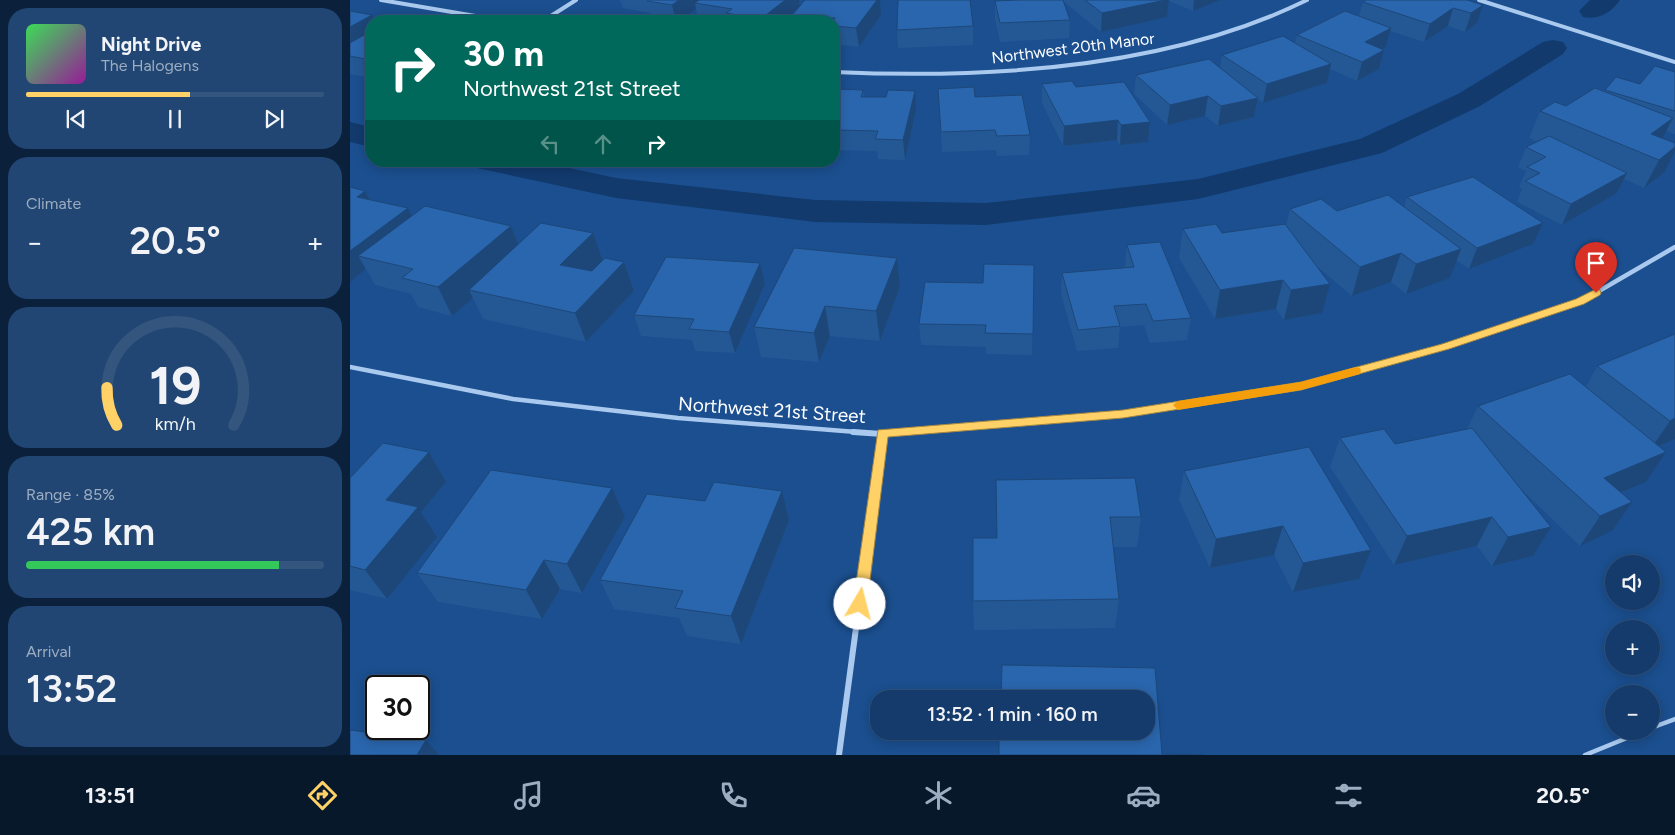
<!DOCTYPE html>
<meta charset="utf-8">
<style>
body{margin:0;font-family:Figtree,sans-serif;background:#214673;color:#f1f3f6;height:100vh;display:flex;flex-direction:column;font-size:19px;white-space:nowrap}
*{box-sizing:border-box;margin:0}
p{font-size:16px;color:#9dadc1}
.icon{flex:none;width:28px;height:28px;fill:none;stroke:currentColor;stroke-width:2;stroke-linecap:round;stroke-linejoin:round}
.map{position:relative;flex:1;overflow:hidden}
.drawer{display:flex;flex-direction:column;gap:8px;padding:8px;background:#0b203b;width:350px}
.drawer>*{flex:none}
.top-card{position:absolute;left:15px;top:15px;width:475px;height:152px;border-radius:20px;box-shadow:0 2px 12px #0003,0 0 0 1px #33557e;background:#00695c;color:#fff;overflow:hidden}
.buttons{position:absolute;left:1255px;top:555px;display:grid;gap:10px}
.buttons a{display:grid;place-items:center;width:55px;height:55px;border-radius:50%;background:#143b6b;box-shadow:0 2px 12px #0003,0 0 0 1px #33557e;font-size:25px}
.speed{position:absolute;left:15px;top:675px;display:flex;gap:10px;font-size:25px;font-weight:700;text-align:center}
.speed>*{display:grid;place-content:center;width:65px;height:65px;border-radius:50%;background:#143b6b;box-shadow:0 2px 12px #0003,0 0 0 1px #33557e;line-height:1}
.speed .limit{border:2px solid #111;border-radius:8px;background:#fff;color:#111}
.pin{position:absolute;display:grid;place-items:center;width:42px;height:42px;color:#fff;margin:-51px -21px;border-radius:50% 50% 50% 0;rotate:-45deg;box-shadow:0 0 5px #0007}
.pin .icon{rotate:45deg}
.me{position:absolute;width:55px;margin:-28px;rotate:8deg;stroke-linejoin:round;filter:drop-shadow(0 0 4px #0008)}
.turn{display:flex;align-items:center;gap:18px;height:105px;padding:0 15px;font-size:22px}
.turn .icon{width:65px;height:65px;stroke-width:2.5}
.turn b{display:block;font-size:35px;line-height:42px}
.lanes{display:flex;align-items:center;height:48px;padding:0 15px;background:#0003;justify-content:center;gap:25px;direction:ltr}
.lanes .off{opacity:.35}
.big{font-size:38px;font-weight:600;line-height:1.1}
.drawer .widget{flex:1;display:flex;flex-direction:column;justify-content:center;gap:8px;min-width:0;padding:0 18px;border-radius:20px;background:#214673}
.drawer .dial{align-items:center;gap:0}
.dial svg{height:130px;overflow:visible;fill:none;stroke:#33557e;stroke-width:7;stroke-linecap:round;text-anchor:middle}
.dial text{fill:#f1f3f6;stroke:none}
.song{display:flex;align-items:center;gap:15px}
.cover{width:60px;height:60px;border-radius:8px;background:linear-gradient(135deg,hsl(130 70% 55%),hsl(300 70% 35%))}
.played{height:5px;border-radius:2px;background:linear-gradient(90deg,#ffd166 55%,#33557e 55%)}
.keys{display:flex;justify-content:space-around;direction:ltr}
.heat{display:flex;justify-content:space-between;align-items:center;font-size:28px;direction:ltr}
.charge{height:8px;border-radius:4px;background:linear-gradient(90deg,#34c759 85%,#33557e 0)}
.trip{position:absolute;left:520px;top:690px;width:285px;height:50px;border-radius:20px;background:#143b6b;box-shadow:0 2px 12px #0003,0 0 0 1px #33557e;font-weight:600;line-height:50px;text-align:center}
.menu{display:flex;height:80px;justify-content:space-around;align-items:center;background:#08182b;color:#9dadc1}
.menu .icon{width:35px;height:35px}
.menu .active{color:#ffd166}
.menu b{font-size:22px;color:#f1f3f6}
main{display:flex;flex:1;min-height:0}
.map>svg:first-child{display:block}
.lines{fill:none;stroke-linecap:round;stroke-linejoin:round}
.canal{fill:#123a6d;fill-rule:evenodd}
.lane{stroke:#a9c9ee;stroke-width:4.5}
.street-far2{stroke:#a9c9ee;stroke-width:4}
.street-far1{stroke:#a9c9ee;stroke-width:4.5}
.street{stroke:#a9c9ee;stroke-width:6}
.wall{fill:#245895}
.shaded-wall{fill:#1d4779}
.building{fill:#2a66ad;stroke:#1d4779}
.route{fill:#ffd166;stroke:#a68842}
.slow{fill:#f59e0b}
.labels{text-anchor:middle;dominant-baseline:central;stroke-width:5;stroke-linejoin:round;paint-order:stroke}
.far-street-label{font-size:16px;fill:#fff;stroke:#1b4f8f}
.street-label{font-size:19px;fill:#fff;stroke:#1b4f8f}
</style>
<main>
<section class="drawer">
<div class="widget">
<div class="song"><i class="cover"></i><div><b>Night Drive</b><p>The Halogens</p></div></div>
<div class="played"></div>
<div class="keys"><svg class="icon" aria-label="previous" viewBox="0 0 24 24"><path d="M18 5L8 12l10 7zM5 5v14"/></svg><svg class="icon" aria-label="pause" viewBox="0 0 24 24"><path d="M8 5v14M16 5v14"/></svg><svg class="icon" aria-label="next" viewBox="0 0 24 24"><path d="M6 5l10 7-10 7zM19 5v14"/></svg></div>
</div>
<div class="widget"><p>Climate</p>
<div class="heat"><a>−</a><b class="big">20.5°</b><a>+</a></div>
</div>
<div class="widget dial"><svg viewBox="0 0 100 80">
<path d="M14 69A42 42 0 1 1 86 69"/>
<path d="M14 69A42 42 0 0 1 8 46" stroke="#ffd166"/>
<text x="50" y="56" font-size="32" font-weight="700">19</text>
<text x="50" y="72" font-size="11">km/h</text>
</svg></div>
<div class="widget"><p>Range · 85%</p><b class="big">425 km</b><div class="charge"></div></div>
<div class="widget"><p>Arrival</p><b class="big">13:52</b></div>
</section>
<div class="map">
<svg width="1325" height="755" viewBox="0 0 1325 755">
<rect width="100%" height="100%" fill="#1b4f8f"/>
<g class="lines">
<g class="canal">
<path d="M1240,0H1270C1261,13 1248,20 1233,17L1229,11Z"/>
<path d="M1203,40L1213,42L1217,48L1213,54L1130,106L1032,153L848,199L636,225L465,222L266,198L127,168L123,161H187L266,178L465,200L636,203L848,179L1010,139L1108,94L1193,42Z"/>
<path d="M0,122L21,127V147L0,142Z"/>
</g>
<g class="lane">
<path d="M1301,728L1325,719"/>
<path d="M1235,755L1294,731"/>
</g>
<g class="street-far2">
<path d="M31,0L155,21"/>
<path d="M1129,0L1325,62"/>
<path d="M193,21L226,0"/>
<path d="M484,72C638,79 817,69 957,0"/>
</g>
<g class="street-far1">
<path d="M0,367L163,399L328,418L519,433"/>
<path d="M544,433L773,414L951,386L1095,347L1230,302L1325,247"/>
</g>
<g class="street">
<path d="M503,432L532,434L559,432"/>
<path d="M489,755L532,434"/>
</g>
</g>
<g class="wall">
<path d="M270,0H449L450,6L455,0H530L531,15L509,47L484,44V21H437L446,11L434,21H349L346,9L329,21H315L301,19L300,13L273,8Z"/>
<path d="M670,0H870L843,11L819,1L817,17L751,32L713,1L720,20L719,38L650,42L645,19V1Z"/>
<path d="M1117,0L1127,23L1115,32L1098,26L1074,42L1040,31L1036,47L1032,49L1034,50L1029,69L1007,81L980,69L977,83L913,103L908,99L904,117L868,126L855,116L817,125L784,94L786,75L870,68L872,55L945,43L947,35L1009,16L1013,2Z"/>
<path d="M0,11L22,15L25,21H21V81L20,78L0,74Z"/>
<path d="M623,26V45L548,48L547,30Z"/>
<path d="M1325,72V134L1316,131L1312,138L1314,173L1294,188L1274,179L1267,193L1212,225L1167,202L1172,189L1169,187L1176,171L1168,167L1176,147L1187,142L1179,138L1190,111L1216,106L1254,91L1255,90L1290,84Z"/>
<path d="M692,84L726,87L800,122L798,142L770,145L767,140L713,146L692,103Z"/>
<path d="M588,89L625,97L680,135L679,155L647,156L646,150L592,152Z"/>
<path d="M513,90L514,97L566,110L555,160L528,159L527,151L484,150V97Z"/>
<path d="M0,187L15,191L20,200L62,216L161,226L169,244L252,260L274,262L284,291L236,342L133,319L123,298L102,316L68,307L61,294L25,285L16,269L0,282Z"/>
<path d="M1057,197L1193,223L1183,244L1119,269L1106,260L1100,278L1056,294L1041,282L1002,296L969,268L972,313L934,320L926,309L865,319L829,258L833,229L872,233L936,226L940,209L987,211L1054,207Z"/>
<path d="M777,245L841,318L837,340L800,343L794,325L770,327L768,348L727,351L711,294L712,273L775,268V266Z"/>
<path d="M547,258L550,287L530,341L480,336L469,362L411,357L404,327Z"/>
<path d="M684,265L682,355L636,354V347L571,345L569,324L633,283Z"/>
<path d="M415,284L385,353L345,351L342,340L291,336L284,315Z"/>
<path d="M1325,334V439L1309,446L1316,452L1296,482L1271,493L1262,531L1230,546L1171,489L1201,527L1183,556L1142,566L1127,546L1044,565L980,467L990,438L1045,444L1117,429L1128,406L1236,387L1247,366Z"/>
<path d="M959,447L1009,579L943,592L924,555L860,568L829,500L834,471Z"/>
<path d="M79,452L96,482L71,512L87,537L37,599L0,590V478Z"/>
<path d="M646,480L791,517L787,547H763L769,599L765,628L624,630L623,601L647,538Z"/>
<path d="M262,488L275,517L232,593L210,589L192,619L88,602L67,573Z"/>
<path d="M432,491L439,520L391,644L337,636L329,618L264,609L250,580L355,501Z"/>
</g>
<g class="shaded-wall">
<path d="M329,0H358L345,3L346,9L329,21H326L322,5Z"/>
<path d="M435,0H449L450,7L434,21H412L411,19Z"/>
<path d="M527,0H530L531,15L509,47L506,28Z"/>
<path d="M816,0H819L817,17L751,32L752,13Z"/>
<path d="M844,0H870L843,11Z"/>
<path d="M1133,5L1127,23L1115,32L1121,13Z"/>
<path d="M1103,8L1098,26L1074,42L1080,24Z"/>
<path d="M22,15L25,21H21V38L0,50V27Z"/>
<path d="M470,17L471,21H466Z"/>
<path d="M1041,28L1036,47L1010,61L1015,42Z"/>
<path d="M1034,50L1029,69L1007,81L1012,62Z"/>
<path d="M981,64L977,83L913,103L917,84Z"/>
<path d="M565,91L566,110L555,160L553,140Z"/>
<path d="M858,96L855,116L817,125L820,105Z"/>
<path d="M908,98L904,117L868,126L871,106Z"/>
<path d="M1323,118L1309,145L1301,134Z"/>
<path d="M768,120L767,140L713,146L714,126Z"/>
<path d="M800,122L798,142L770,145L771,125Z"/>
<path d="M1325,147V151L1314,173L1294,188L1309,160Z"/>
<path d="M1277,173L1267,193L1212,225L1221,204Z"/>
<path d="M15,191L26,211L7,197Z"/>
<path d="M58,208L68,229L8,256L16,269L0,282V251Z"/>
<path d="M1193,223L1183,244L1119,269L1127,248Z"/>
<path d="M161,226L173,255L119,290L123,298L102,316L88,287Z"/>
<path d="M243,233L253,262L222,294L210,265Z"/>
<path d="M1111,249L1100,278L1056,294L1066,264Z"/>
<path d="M1051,253L1041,282L1002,296L1010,267Z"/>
<path d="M547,258L550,287L530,341L526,311Z"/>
<path d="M274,262L284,291L236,342L225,313Z"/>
<path d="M410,263L415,284L385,353L379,332Z"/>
<path d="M933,280L926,309L865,319L870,290Z"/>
<path d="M980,284L972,313L934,320L941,290Z"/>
<path d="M475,306L480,336L469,362L464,333Z"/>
<path d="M1325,418V439L1300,450L1320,421Z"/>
<path d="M79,452L96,482L71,512L87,537L37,599L15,570L36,500Z"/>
<path d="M1316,452L1296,482L1239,506L1254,478Z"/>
<path d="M262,488L275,517L232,593L217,564Z"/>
<path d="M432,491L439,520L391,644L381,616Z"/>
<path d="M1282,502L1262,531L1230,546L1250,516Z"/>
<path d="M1142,517L1127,546L1044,565L1057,536Z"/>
<path d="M933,526L924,555L860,568L866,539Z"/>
<path d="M1201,527L1183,556L1142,566L1158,537Z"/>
<path d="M1021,550L1009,579L943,592L953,563Z"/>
<path d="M194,560L210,589L192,619L176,590Z"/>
<path d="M76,740L89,755H67Z"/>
</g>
<g class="building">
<path d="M298,0H329L322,5L297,1Z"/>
<path d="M349,0H435L411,19L376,13L382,9L345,3Z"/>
<path d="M455,0H527L506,28L484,26V21H483L485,18L470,17L466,21H437Z"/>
<path d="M548,0H620L623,26L547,30Z"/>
<path d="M669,0H713L720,20L650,23L645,1Z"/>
<path d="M735,0H816L752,13Z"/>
<path d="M1016,0H1117L1133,5L1121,13L1103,8L1080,24L1013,2Z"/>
<path d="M0,11L22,15L0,27Z"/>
<path d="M995,11L1041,28L1015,42L1034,50L1012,62L947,35Z"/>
<path d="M21,31V66L13,64L20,60L0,56V43Z"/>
<path d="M933,36L981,64L917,84L872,55Z"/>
<path d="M859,59L908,98L871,106L858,96L820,105L786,75Z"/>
<path d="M1305,66L1325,72V111L1255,90L1266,77L1290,84Z"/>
<path d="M722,81L726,87L774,82L800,122L771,125L768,120L714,126L692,84Z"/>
<path d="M624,87L625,97L672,95L680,135L647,136L645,130L591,132L588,89Z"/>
<path d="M1245,88L1323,118L1301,134L1325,143V147L1309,160L1190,111L1205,102L1216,106Z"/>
<path d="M486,89L513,90L511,97H536L538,90L565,91L553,140L525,139L528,131L484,130V97Z"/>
<path d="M1199,136L1277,173L1221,204L1175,181L1190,173L1177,167L1196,157L1176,147Z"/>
<path d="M1123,177L1193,223L1127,248L1057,197Z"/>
<path d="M0,187L15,191L7,197L58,208L0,251Z"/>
<path d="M1038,195L1111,249L1066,264L1051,253L1010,267L940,209L971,199L987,211Z"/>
<path d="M75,206L161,226L88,287L52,278L63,269L8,256Z"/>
<path d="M191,223L243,233L210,265L242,271L255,258L274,262L225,313L119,290Z"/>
<path d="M866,224L872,233L935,224L980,284L941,290L933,280L870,290L833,229Z"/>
<path d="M810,242L841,318L803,321L796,304L764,306L770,326L728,330L712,273L784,267L777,245Z"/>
<path d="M444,248L547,258L526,311L475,306L464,333L404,327Z"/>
<path d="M316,257L410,263L379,332L339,329L344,319L284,315Z"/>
<path d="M634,264L684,265L683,334L635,333L636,325L569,324L575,282L633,283Z"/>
<path d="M1325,334V418L1320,421L1247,366Z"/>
<path d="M1220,374L1316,452L1254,478L1282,502L1250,516L1128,406Z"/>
<path d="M1122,428L1201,527L1158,537L1142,517L1057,536L990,438L1034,429L1045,444Z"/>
<path d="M33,443L79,452L36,500L68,507L15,570L0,566V478Z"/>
<path d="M959,447L1021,550L953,563L933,526L866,539L834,471Z"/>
<path d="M141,470L262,488L217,564L194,560L176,590L67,573Z"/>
<path d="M785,478L791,517H760L769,599L623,601V538H647L646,480Z"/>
<path d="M364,482L432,491L381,616L325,608L333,591L250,580L297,494L355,501Z"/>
<path d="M652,665L805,668L812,754L853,755H649V731H796V699H651Z"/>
<path d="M0,730L76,740L67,755H0Z"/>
</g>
<path class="route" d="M1246,289L1250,290L1251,293L1250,295L1234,304L1099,349L951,390L773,418L538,437L517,604L515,608L510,610L505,608L503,604L528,430L773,410L951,382L1092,344L1226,299Z"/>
<path class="slow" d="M1006,367L1010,368L1011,371L1010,374L951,390L828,410L823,405L828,401L951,382Z"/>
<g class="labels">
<g class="far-street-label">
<text transform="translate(723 48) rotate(-7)">Northwest 20th Manor</text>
</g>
<g class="street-label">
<text transform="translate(422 410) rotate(4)">Northwest 21st Street</text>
</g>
</g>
</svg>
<div class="buttons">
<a><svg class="icon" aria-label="sound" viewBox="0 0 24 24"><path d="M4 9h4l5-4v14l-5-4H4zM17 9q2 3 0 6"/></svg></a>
<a>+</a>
<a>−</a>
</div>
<div class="speed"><div class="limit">30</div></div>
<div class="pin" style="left:1246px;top:293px;background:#d93025"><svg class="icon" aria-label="arrive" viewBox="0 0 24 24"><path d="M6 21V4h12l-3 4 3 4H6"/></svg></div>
<svg class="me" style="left:510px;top:604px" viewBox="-20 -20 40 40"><circle r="19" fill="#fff"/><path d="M0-13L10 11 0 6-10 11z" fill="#ffd166"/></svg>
<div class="trip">13:52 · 1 min · 160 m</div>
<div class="top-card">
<div class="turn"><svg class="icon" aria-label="right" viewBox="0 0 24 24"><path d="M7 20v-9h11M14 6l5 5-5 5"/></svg><div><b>30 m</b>Northwest 21st Street</div></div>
<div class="lanes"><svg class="icon off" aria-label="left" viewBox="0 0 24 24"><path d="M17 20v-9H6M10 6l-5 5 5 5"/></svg><svg class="icon off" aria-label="ahead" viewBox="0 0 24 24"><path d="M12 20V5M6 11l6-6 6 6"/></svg><svg class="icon" aria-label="right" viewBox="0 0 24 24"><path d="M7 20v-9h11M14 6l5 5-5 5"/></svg></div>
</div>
</div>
</main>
<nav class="menu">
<b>13:51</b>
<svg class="icon active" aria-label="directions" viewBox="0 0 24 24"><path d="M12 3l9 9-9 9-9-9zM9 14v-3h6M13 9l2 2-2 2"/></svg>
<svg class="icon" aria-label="music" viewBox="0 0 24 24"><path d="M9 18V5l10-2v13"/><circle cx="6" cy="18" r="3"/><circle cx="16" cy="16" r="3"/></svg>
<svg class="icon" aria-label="phone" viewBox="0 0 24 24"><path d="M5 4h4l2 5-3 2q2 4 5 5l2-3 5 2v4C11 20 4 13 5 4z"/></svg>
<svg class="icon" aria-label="climate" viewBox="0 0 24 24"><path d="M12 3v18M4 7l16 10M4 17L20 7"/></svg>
<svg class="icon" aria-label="car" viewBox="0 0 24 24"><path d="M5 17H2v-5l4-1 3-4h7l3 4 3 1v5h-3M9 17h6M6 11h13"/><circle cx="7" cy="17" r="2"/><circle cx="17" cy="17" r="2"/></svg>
<svg class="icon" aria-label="filters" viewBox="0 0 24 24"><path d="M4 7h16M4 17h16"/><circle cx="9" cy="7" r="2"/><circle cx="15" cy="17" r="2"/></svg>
<b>20.5°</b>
</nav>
